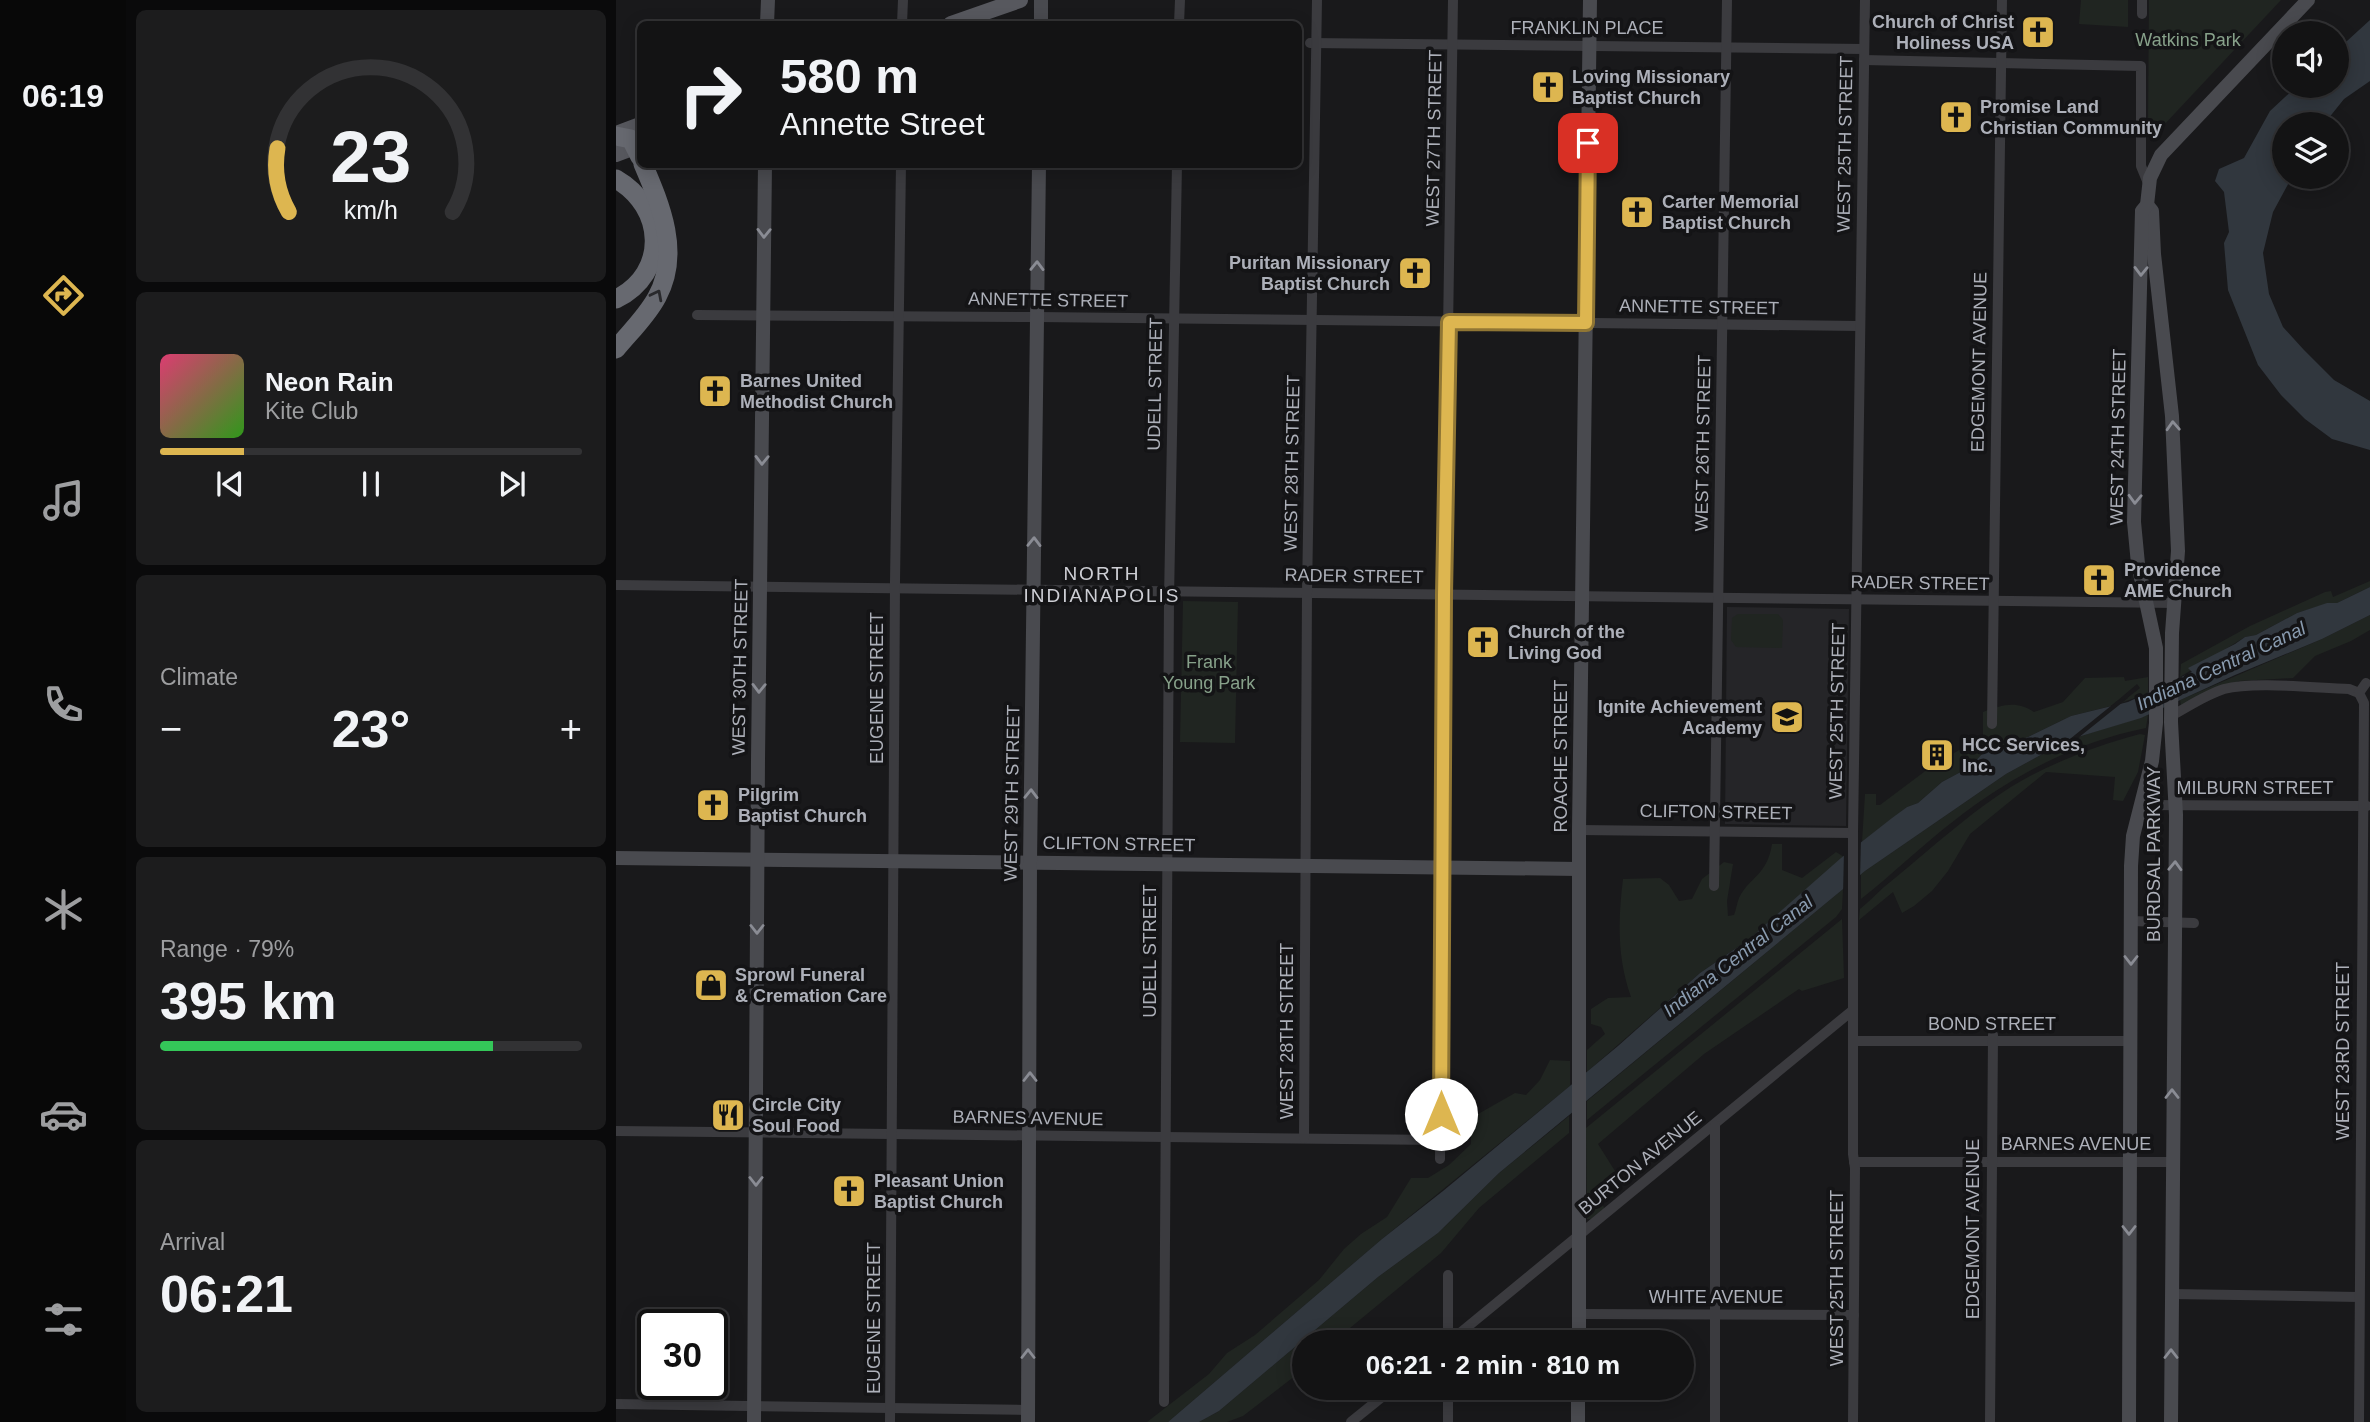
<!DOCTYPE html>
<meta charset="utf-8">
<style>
body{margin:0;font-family:Helvetica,sans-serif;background:#1c1c1d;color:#f1f3f6;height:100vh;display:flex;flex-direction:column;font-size:26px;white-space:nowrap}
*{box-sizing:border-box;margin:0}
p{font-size:23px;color:#9d9ea0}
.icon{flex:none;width:38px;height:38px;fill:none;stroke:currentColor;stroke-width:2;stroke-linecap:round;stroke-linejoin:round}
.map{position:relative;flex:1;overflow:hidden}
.drawer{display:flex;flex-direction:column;gap:10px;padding:10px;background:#0a0a0b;width:490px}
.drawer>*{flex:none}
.guide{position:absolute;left:21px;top:21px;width:665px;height:147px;border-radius:10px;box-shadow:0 4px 18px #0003,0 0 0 2px #323234;background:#131314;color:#f1f3f6;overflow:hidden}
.controls{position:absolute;left:1656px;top:21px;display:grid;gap:14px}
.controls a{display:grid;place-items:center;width:77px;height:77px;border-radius:50%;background:#131314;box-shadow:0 4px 18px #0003,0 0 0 2px #323234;font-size:35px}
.speed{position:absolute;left:21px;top:1309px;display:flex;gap:14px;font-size:35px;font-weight:700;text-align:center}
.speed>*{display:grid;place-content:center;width:91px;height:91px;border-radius:50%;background:#131314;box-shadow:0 4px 18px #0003,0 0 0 2px #323234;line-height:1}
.speed .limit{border:4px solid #111;border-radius:10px;background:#fff;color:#111}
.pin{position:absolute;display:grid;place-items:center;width:60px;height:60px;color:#fff;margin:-30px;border-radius:14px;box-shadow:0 4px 10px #0006}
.me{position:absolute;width:77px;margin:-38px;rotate:0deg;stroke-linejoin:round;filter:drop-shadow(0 0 5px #0008)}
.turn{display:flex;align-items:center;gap:24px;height:147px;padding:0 28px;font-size:32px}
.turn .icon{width:91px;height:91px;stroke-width:2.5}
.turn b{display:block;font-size:49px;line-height:60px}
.big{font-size:52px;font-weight:600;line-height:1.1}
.drawer .card{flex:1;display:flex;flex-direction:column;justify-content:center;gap:10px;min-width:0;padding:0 24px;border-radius:10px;background:#1c1c1d}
.drawer .dial{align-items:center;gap:0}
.dial svg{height:182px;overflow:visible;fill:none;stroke:#323234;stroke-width:7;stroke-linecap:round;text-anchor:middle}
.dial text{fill:#f1f3f6;stroke:none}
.song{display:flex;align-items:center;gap:21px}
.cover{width:84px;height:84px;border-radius:10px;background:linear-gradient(135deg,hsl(340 70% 55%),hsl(110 70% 35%))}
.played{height:7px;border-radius:4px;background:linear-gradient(90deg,#ddb650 20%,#323234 20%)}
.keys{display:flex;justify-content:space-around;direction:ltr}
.heat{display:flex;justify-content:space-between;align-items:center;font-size:38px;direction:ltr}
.charge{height:10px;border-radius:5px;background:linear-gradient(90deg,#34c759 79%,#323234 0)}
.trip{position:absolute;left:676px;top:1330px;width:402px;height:70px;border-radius:35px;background:#131314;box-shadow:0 4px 18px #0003,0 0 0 2px #323234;font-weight:600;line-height:70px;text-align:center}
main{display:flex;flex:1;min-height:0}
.tab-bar{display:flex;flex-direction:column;width:126px;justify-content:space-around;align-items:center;background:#080808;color:#9d9ea0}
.tab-bar .icon{width:49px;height:49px}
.tab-bar .on{color:#ddb650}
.tab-bar b{font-size:32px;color:#f1f3f6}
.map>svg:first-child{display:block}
.built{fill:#252528}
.green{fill:#202521}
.water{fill:#31373e}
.pier{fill:#19191b}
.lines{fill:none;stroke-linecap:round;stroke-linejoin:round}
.street{stroke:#3b3b3f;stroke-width:10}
.secondary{stroke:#494a4f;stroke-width:14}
.primary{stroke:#57585e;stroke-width:16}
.highway{stroke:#676970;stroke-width:19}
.oneway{stroke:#8a8c94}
.oneway2{stroke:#29292c}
.route-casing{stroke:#907634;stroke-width:18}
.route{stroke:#ddb650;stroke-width:12}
.labels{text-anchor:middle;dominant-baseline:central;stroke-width:7;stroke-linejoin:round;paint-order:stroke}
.poi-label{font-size:18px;font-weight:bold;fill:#adb0b9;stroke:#141416;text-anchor:start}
.street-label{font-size:18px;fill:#adb0b9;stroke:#141416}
.park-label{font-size:18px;fill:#87a18a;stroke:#141416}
.neighbourhood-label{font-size:19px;letter-spacing:2px;fill:#cecfd5;stroke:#141416}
.water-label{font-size:19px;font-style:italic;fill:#899baf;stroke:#141416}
</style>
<main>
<nav class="tab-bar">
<b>06:19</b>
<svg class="icon on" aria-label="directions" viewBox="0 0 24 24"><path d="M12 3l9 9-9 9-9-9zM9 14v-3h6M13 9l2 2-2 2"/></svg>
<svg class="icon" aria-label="music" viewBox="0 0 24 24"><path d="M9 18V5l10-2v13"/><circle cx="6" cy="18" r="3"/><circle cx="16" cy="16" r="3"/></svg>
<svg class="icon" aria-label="phone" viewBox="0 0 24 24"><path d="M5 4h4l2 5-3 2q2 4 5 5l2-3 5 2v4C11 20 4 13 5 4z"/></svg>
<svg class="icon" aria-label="climate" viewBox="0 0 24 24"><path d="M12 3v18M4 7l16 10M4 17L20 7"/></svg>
<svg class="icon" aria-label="car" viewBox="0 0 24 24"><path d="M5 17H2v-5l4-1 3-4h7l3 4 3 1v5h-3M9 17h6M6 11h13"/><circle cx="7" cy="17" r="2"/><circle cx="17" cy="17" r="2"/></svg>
<svg class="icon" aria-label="filters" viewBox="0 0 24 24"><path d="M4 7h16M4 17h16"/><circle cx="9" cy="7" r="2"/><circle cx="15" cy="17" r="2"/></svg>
</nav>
<section class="drawer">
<div class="card dial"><svg viewBox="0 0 100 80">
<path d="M14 69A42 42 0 1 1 86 69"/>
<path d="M14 69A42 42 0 0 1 9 41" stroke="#ddb650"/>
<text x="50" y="56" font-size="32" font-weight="700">23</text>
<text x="50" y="72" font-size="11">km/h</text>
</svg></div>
<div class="card">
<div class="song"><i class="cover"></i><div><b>Neon Rain</b><p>Kite Club</p></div></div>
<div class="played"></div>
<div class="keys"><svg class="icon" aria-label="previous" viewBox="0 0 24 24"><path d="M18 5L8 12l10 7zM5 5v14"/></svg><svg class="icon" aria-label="pause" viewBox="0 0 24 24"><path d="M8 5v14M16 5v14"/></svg><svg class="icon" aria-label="next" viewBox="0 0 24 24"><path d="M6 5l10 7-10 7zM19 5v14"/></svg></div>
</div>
<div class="card"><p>Climate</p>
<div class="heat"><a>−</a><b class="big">23°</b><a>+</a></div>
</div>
<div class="card"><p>Range · 79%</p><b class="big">395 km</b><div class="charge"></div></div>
<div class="card"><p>Arrival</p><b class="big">06:21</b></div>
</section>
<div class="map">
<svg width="1754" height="1422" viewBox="0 0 1754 1422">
<rect width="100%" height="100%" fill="#19191b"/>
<path class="built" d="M1111,607L1233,609L1230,826L1109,824Z"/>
<g class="green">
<path d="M1465,0H1512V27L1463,24Z"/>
<path d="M1533,0H1665L1546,127L1532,128Z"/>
<path d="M1754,581V587L1721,603L1700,607L1681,613L1640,635L1629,637L1564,677L1565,664L1634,626L1709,592L1715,591L1717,597Z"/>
<path d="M567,601L622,602L619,743L564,742Z"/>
<path d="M1122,614H1162L1167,620L1166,648L1120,647L1115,640L1116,618Z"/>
<path d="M1754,615V630L1735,641L1699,656L1677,678L1623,681L1565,706L1564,700L1706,639Z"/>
<path d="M1508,677L1509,681L1532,677V693L1505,703L1524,688L1521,684L1495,706L1455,716L1412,737L1366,754L1354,767L1326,782L1302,803L1291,807L1246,842L1249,794H1260V805H1264L1316,766L1367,736V712C1385,705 1401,700 1418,712L1447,702L1469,678Z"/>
<path d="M1532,715L1530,728C1460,742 1395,776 1339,820C1306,845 1277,874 1245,899V874L1249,871L1390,774L1452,740L1450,743L1452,746L1465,736Z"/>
<path d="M1524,734L1529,735L1522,772L1507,801L1497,800L1499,777L1430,772L1354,834L1332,871L1316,891L1298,906L1286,913L1277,892L1243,920L1244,909C1253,902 1260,894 1268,887C1312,852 1364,802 1414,776C1449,758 1486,744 1524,734Z"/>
<path d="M1156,844H1166V870L1186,878L1220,852L1228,857L1132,940L1084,973L971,1072V1050L989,1034L985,1027L975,1024V1009L992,998L1015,997C1001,958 1002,920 1007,879L1044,878L1053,885L1063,901L1076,899L1086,879L1108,862L1117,864L1111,901L1112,916L1118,915C1120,910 1121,903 1123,898C1134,876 1151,876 1156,844Z"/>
<path d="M1227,889L1226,909L1220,917L971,1120V1101Z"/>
<path d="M1226,919L1228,978L1186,991L1183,989L1088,1054L982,1144L999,1171L986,1204L989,1209L977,1219H971L970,1128Z"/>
<path d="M934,1060L954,1061V1086L766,1239L552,1422H531L593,1374L611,1353L639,1335L703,1280L728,1249L745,1234L771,1217L795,1178H812L833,1165L855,1144V1118L899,1093L910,1095L924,1080Z"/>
<path d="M953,1116V1133L863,1208L825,1253L717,1342H688V1369L627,1416L611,1422H583L603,1411L762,1277L822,1233L883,1173Z"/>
</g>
<g class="water">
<path d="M1754,20V81L1728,99L1708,124H1668V177H1676L1657,212L1647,253L1653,294L1667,327L1688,350L1718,380L1754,401V450L1716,439L1689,419L1665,395L1642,365L1612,290L1608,243L1613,232L1608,192L1599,181L1603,169L1628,158L1654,111L1681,86H1720V51Z"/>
<path d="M1754,587V615L1706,639L1619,675L1525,718L1452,740L1390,774L1249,871L883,1173L822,1233L762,1277L603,1411L583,1422H552L766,1239L827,1191L1002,1046L1084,973L1132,940L1225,858L1276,818L1291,807L1302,803L1326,782L1354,767L1366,754L1412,737L1455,716L1512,702L1576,672L1572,668L1619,644L1629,637L1640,635L1681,613L1711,603H1721Z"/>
</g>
<g class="pier">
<path d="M1512,698L1457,742L1451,745L1449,743L1501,701Z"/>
<path d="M1245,838L1244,880L1227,894L1228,852Z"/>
</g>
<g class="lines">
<g class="street">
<path d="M1526,14V0"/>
<path d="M286,24L287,0"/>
<path d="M563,24L564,0"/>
<path d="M694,43L1248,49"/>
<path d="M1248,60L1525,66V166L1532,183"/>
<path d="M81,315L421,317L1244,326"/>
<path d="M0,585L1559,603"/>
<path d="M1555,716C1572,707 1589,695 1608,689C1638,681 1699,688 1733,689L1743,693"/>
<path d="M1376,724L1386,0"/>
<path d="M1524,805L1751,806"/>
<path d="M963,830L1237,833"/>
<path d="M1098,886L1111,0"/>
<path d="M1515,921L1578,923"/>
<path d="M1237,1041H1515"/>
<path d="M0,1131L825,1140"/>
<path d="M688,1138L691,593L701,0"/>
<path d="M824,1159L828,595L837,0"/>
<path d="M1238,1162H1556"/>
<path d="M832,1275V1342"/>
<path d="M1555,1294L1743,1297"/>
<path d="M963,1314L1238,1315"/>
<path d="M833,1342L1237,1010"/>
<path d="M832,1388V1422"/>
<path d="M548,1402L553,599L561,164"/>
<path d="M0,1404L412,1410"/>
<path d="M274,1422L279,582L285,164"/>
<path d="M735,1422L777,1388"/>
<path d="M1099,1422V1125"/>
<path d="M1237,1422L1239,1168L1237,1154V833L1249,0"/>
<path d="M1374,1422L1377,1035"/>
<path d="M1743,1422L1748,703L1743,693L1750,683"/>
</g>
<g class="secondary">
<path d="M425,0V24"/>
<path d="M151,24L152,0"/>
<path d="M1531,205L1536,211L1538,254L1556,416L1562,551L1556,633L1555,722L1560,815L1555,1422"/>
<path d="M0,858L963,869"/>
<path d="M963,1342V830L974,0"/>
<path d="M138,1422L142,760L149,164"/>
<path d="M412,1422L414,863L423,164"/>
<path d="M962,1422V1388"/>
<path d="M1513,1422L1515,866L1517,836L1536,761L1540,723V648L1522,564L1518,522L1526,211L1531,205L1534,178L1545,155L1692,0"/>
</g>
<g class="primary">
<path d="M335,24L404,0"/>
<path d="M0,134L24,125"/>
<path d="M0,154L24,145"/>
</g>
<g class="highway">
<path d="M0,136L15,139L24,157"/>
<path d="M0,179C49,207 53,273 0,299"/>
<path d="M0,349C14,332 31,316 41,297C65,253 45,206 27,164"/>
</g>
</g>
<defs><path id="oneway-chevron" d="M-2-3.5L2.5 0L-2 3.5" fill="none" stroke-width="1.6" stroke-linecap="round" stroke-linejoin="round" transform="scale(1.75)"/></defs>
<g class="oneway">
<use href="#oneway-chevron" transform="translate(148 233) rotate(91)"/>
<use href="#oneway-chevron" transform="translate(421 266) rotate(-89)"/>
<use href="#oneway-chevron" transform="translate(1525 271) rotate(91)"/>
<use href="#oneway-chevron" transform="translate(1557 426) rotate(-93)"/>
<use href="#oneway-chevron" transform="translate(146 460) rotate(91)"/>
<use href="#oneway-chevron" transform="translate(1519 499) rotate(92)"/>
<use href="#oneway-chevron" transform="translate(418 542) rotate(-89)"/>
<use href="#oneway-chevron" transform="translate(143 688) rotate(91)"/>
<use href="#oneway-chevron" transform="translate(415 794) rotate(-89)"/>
<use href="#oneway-chevron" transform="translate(1559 866) rotate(-88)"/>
<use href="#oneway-chevron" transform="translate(141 929) rotate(90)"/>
<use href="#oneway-chevron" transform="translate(1515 960) rotate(90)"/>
<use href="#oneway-chevron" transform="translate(414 1077) rotate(-90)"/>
<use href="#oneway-chevron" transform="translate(1556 1094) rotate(-90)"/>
<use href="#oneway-chevron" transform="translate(140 1181) rotate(90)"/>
<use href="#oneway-chevron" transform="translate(1513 1230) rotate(90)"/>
<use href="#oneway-chevron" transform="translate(412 1354) rotate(-90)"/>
<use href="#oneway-chevron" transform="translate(1555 1354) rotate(-90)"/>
</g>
<use class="oneway2" href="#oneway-chevron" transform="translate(41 295) rotate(-63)"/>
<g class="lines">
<g class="route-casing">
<path id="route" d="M825,1114L828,595L833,322L970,323L972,143"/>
</g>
<use href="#route" class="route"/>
</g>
<defs>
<g id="church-square" transform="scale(1.75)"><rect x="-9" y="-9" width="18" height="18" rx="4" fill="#ddb650" stroke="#141416"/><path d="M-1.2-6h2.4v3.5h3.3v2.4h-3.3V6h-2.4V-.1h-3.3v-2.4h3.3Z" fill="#111"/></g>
<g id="school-square" transform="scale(1.75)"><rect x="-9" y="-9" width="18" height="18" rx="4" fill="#ddb650" stroke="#141416"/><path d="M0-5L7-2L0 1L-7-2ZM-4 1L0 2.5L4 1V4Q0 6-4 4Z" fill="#111"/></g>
<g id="building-square" transform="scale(1.75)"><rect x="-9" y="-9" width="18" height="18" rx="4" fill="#ddb650" stroke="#141416"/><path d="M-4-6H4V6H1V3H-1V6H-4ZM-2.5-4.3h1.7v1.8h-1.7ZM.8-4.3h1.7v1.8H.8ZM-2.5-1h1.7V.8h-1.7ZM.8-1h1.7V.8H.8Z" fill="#111"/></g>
<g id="shop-square" transform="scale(1.75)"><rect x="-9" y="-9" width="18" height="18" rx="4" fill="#ddb650" stroke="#141416"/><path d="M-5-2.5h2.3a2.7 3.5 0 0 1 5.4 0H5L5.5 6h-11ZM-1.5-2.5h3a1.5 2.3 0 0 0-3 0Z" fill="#111"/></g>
<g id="restaurant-square" transform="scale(1.75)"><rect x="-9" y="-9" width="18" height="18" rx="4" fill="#ddb650" stroke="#141416"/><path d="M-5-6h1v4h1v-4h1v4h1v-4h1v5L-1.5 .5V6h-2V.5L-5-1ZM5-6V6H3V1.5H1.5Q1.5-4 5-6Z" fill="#111"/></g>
</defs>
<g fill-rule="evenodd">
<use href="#church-square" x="1422" y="32"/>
<use href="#church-square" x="932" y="87"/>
<use href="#church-square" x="1340" y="117"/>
<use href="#church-square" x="1021" y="212"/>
<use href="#church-square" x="799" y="273"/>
<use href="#church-square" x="99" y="391"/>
<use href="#church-square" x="1483" y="580"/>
<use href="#church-square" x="867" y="642"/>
<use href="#school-square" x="1171" y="717"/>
<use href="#building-square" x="1321" y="755"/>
<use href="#church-square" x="97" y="805"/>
<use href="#shop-square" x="95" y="985"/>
<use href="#restaurant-square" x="112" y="1115"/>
<use href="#church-square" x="233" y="1191"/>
</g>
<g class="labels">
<g class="poi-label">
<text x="1398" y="22" text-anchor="end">Church of Christ<tspan x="1398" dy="21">Holiness USA</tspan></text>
<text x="956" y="77">Loving Missionary<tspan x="956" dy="21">Baptist Church</tspan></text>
<text x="1364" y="107">Promise Land<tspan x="1364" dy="21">Christian Community</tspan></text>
<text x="1046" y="202">Carter Memorial<tspan x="1046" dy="21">Baptist Church</tspan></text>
<text x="774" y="263" text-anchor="end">Puritan Missionary<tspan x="774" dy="21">Baptist Church</tspan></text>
<text x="124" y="381">Barnes United<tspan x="124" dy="21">Methodist Church</tspan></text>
<text x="1508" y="570">Providence<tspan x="1508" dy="21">AME Church</tspan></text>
<text x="892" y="632">Church of the<tspan x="892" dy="21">Living God</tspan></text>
<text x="1146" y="707" text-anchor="end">Ignite Achievement<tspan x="1146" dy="21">Academy</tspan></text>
<text x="1346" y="745">HCC Services,<tspan x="1346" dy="21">Inc.</tspan></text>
<text x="122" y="795">Pilgrim<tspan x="122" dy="21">Baptist Church</tspan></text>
<text x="119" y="975">Sprowl Funeral<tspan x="119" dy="21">&amp; Cremation Care</tspan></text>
<text x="136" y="1105">Circle City<tspan x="136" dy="21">Soul Food</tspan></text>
<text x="258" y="1181">Pleasant Union<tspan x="258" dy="21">Baptist Church</tspan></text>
</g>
<g class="street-label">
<text x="971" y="28">FRANKLIN PLACE</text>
<text transform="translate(818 138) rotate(-89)">WEST 27TH STREET</text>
<text transform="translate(1229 144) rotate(-89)">WEST 25TH STREET</text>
<text transform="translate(432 300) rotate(1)">ANNETTE STREET</text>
<text transform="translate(1083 307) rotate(1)">ANNETTE STREET</text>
<text transform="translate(1363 362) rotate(-89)">EDGEMONT AVENUE</text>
<text transform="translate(539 384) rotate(-89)">UDELL STREET</text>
<text transform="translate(1502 437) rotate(-89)">WEST 24TH STREET</text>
<text transform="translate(1087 443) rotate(-89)">WEST 26TH STREET</text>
<text transform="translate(676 463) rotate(-89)">WEST 28TH STREET</text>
<text transform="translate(738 576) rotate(1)">RADER STREET</text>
<text transform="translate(1304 583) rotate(1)">RADER STREET</text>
<text transform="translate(124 667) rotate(-89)">WEST 30TH STREET</text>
<text transform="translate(261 688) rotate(-90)">EUGENE STREET</text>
<text transform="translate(1221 711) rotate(-89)">WEST 25TH STREET</text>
<text transform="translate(945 756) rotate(-90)">ROACHE STREET</text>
<text x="1639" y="788">MILBURN STREET</text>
<text transform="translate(396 793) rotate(-89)">WEST 29TH STREET</text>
<text transform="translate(1100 812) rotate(1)">CLIFTON STREET</text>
<text transform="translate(503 844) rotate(1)">CLIFTON STREET</text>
<text transform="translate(1538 854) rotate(-90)">BURDSAL PARKWAY</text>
<text transform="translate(534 951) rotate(-90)">UDELL STREET</text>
<text x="1376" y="1024">BOND STREET</text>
<text transform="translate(671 1031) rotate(-90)">WEST 28TH STREET</text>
<text transform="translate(1727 1051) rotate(-90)">WEST 23RD STREET</text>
<text transform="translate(412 1118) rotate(1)">BARNES AVENUE</text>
<text x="1460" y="1144">BARNES AVENUE</text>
<text transform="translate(1024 1163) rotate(-39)">BURTON AVENUE</text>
<text transform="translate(1357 1229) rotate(-90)">EDGEMONT AVENUE</text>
<text transform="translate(1221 1278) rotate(-90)">WEST 25TH STREET</text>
<text x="1100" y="1297">WHITE AVENUE</text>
<text transform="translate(258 1318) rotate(-90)">EUGENE STREET</text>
</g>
<g class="park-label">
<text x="1572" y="40">Watkins Park</text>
<text x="593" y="662">Frank<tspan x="593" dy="21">Young Park</tspan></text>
</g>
<g class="neighbourhood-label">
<text x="486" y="573">NORTH<tspan x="486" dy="22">INDIANAPOLIS</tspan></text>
</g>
<g class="water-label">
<text transform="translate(1605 666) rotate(-25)">Indiana Central Canal</text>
<text transform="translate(1122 956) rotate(-38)">Indiana Central Canal</text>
</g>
</g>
</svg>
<div class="controls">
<a><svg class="icon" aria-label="sound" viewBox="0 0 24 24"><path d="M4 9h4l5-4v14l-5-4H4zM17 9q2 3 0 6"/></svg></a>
<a><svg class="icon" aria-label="layers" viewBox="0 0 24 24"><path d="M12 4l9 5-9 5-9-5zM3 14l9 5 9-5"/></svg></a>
</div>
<div class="speed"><div class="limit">30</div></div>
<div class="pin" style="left:972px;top:143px;background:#d93025"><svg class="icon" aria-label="arrive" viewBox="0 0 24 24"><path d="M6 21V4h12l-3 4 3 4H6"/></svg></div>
<svg class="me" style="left:825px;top:1114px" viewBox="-20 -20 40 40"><circle r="19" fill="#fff"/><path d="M0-13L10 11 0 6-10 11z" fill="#ddb650"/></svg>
<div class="trip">06:21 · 2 min · 810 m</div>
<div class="guide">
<div class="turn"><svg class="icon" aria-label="right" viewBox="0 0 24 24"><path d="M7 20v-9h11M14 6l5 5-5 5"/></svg><div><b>580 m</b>Annette Street</div></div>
</div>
</div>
</main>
